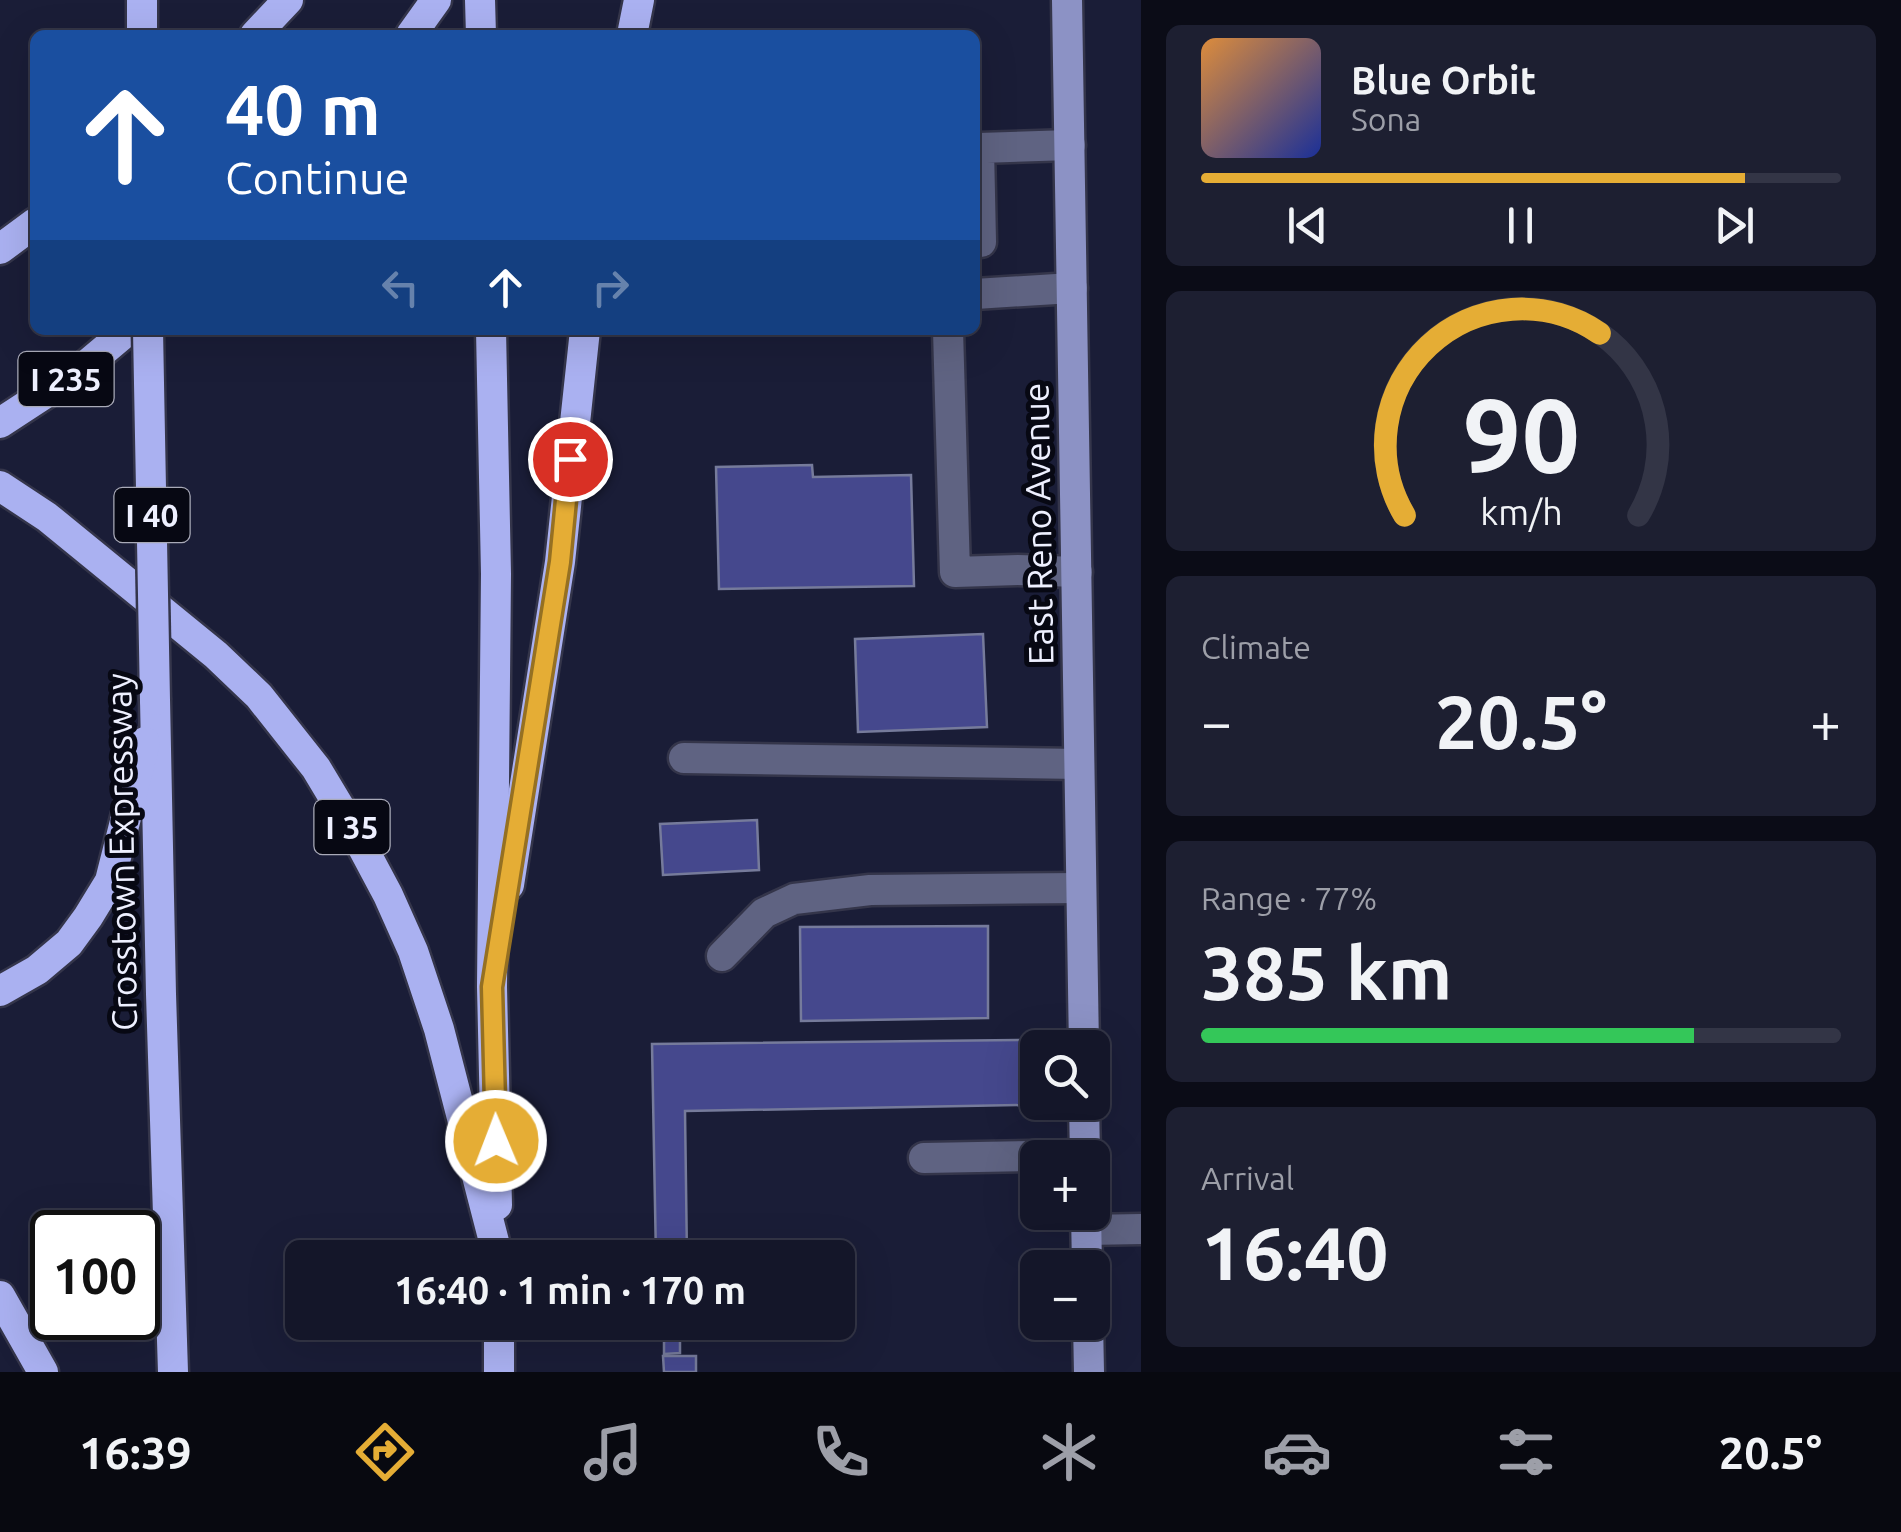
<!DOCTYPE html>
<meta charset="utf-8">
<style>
body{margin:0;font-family:Ubuntu,sans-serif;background:#1d1f31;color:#f1f3f6;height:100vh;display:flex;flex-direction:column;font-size:38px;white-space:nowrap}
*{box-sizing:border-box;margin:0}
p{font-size:32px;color:#9d9fa8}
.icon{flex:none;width:55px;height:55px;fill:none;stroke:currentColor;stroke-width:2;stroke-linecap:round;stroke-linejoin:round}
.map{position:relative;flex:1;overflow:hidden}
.drawer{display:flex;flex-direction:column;gap:25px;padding:25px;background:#0b0c17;width:760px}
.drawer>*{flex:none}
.guide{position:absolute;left:30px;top:30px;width:950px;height:305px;border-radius:15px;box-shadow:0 10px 40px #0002,0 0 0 2px #333546;background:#1a4fa0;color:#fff;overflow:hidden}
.controls{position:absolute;left:1020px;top:1030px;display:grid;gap:20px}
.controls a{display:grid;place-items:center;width:90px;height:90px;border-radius:15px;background:#141629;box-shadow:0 10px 40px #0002,0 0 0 2px #333546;font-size:50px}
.speed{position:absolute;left:30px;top:1210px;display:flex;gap:20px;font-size:50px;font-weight:700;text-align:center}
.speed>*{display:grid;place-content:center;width:130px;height:130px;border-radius:50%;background:#141629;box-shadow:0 10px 40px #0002,0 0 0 2px #333546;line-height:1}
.speed .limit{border:5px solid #111;border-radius:15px;background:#fff;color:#111}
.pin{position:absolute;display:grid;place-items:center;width:85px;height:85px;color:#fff;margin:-42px;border:5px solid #fff;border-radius:50%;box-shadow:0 2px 10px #0007}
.me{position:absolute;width:110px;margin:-55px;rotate:359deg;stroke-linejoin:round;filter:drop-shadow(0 0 8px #0008)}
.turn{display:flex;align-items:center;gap:35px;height:210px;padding:0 30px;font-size:45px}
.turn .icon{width:130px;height:130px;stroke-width:2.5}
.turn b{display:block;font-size:70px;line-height:85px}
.lanes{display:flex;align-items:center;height:95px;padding:0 30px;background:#0003;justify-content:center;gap:50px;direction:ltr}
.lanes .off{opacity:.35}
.big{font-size:75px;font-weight:600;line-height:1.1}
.drawer .tile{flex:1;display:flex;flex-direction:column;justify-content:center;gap:15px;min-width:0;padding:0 35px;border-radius:15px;background:#1d1f31}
.drawer .dial{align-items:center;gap:0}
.dial svg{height:260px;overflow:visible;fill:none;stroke:#333546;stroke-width:7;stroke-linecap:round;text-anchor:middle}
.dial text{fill:#f1f3f6;stroke:none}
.song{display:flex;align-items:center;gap:30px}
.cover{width:120px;height:120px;border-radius:15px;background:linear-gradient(135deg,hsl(30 70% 55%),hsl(230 70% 35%))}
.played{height:10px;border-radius:5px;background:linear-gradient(90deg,#e5ad35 85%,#333546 85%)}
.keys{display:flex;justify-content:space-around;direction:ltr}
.heat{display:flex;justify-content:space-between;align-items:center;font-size:55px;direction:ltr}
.charge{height:15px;border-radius:8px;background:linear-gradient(90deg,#34c759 77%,#333546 0)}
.trip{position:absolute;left:285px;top:1240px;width:570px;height:100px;border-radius:15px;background:#141629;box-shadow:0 10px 40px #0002,0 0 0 2px #333546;font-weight:600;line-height:100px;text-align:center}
.tab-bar{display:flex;height:160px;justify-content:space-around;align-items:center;background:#080910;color:#9d9fa8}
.tab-bar .icon{width:70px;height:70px}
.tab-bar .current{color:#e5ad35}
.tab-bar b{font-size:45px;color:#f1f3f6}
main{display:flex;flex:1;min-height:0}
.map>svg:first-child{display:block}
.building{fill:#45488d;stroke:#767b9b;stroke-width:2.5}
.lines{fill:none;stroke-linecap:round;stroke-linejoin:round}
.minor-casing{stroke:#34354a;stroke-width:35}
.major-casing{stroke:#34354a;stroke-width:35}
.highway-casing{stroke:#34354a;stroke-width:35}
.minor{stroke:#5f6382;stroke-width:30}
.major{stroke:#8c92c5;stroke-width:30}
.highway{stroke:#aab1f1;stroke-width:30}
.highway-bridge-casing{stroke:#34354a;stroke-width:35;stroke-linecap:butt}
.highway-bridge{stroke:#aab1f1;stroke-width:30}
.route-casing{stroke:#957022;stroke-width:25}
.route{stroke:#e5ad35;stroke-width:18}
.labels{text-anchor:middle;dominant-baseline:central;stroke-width:10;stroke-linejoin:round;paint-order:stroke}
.shield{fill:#070813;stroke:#a9aab8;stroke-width:2.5}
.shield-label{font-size:32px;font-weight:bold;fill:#eef0ff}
.street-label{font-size:35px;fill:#eef0ff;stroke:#070813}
</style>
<main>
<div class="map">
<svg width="1141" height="1372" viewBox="0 0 1141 1372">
<rect width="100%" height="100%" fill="#1a1d37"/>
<g class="building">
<path d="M812,465L813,477L911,475L914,586L719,589L716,467Z"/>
<path d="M983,634L987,727L858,732L855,639Z"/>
<path d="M757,820L759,870L663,875L660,824Z"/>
<path d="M988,926V1018L801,1021L800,927Z"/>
<path d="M1024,1040L1025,1105L685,1111L687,1258H656L652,1044Z"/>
<path d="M836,1243L837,1258H809V1244Z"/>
<path d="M679,1324L680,1336H664V1325Z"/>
<path d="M680,1340V1353L664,1354V1341Z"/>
<path d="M663,1356H696V1372H664Z"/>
</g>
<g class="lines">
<g class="minor-casing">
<g id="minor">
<path d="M981,242L979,148L1070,145"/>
<path d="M975,294L1072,288"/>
<path d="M948,330L955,572L1018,570L1077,572"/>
<path d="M684,758L1079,764"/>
<path d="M722,956L764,913L794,899L870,890L1081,888"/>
<path d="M924,1158L1085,1155"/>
<path d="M1087,1230L1141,1229"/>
</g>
</g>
<g class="major-casing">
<g id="major">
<path d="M1067,0L1084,1048"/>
<path d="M1084,1102L1085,1158"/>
<path d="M1086,1212L1087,1268"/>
<path d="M1088,1322L1089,1372"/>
</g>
</g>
<g class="highway-casing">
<g id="highway">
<path d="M142,0V35"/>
<path d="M480,0L481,35"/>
<path d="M255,35L288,0"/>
<path d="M411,35L436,0"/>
<path d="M632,35L639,0"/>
<path d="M0,249L35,223"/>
<path d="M491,330L496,574L492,987L497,1205"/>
<path d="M0,423L78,372L128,330"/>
<path d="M0,486L47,517L216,655L259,696L316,768L355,833L388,895L413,951L439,1029L498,1257"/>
<path d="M155,700L161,994L173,1372"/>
<path d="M509,885L560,562L585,330"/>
<path d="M0,991L37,970L69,943L88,917L110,881L145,742"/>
<path d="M0,1296L43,1372"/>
<path d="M499,1322V1372"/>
</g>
</g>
<use href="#minor" class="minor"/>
<use href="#major" class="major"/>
<use href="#highway" class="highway"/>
<g class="highway-bridge-casing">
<path id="highway-bridge" d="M148,330L155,700"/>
</g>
<use href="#highway-bridge" class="highway-bridge"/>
</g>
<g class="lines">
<g class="route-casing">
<path id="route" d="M496,1141L492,987L560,562L570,459"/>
</g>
<use href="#route" class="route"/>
</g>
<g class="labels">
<g class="shield">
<rect x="18.5" y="352" width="95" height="54" rx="8"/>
<rect x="114.5" y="488" width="75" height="54" rx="8"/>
<rect x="314.5" y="800" width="75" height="54" rx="8"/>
</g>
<g class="shield-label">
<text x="66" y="379">I 235</text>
<text x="152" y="515">I 40</text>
<text x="352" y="827">I 35</text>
</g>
<g class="street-label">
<text transform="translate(1038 524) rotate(-91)">East Reno Avenue</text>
<text transform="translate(121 852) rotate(-91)">Crosstown Expressway</text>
</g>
</g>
</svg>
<div class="controls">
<a><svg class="icon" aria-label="search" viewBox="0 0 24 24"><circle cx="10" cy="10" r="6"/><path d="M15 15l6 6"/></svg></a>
<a>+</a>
<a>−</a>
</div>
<div class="speed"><div class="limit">100</div></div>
<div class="pin" style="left:570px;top:459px;background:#d93025"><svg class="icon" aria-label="arrive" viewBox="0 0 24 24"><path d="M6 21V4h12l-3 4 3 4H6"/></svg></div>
<svg class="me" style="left:496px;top:1141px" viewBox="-20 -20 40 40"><circle r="17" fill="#e5ad35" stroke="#fff" stroke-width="3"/><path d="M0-11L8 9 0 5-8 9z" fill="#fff"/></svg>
<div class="trip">16:40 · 1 min · 170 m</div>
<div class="guide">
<div class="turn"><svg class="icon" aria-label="ahead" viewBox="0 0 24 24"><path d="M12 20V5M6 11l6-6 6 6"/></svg><div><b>40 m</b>Continue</div></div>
<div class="lanes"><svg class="icon off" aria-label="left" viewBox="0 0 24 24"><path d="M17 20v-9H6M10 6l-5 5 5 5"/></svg><svg class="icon" aria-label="ahead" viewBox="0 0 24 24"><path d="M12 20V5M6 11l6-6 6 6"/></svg><svg class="icon off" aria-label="right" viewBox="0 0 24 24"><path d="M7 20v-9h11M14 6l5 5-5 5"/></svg></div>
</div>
</div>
<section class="drawer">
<div class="tile">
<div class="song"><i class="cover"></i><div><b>Blue Orbit</b><p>Sona</p></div></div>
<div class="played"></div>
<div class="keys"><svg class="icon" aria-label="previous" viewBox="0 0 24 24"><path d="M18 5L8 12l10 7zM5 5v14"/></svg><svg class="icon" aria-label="pause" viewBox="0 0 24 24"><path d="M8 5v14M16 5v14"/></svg><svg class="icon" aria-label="next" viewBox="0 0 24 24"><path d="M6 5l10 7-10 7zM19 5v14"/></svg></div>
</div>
<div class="tile dial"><svg viewBox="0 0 100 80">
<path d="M14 69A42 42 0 1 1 86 69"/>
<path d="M14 69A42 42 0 0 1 74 13" stroke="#e5ad35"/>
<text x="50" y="56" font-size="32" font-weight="700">90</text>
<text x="50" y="72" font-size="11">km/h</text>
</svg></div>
<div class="tile"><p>Climate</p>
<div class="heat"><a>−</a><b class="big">20.5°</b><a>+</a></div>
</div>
<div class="tile"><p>Range · 77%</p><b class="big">385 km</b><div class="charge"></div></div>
<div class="tile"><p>Arrival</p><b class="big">16:40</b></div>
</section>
</main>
<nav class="tab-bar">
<b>16:39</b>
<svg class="icon current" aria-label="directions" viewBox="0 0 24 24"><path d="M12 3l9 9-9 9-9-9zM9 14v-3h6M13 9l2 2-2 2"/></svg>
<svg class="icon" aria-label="music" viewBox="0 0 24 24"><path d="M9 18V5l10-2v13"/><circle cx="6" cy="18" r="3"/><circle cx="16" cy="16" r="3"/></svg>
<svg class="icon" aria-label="phone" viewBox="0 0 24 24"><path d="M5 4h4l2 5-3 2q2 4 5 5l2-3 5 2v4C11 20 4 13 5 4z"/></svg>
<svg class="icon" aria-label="climate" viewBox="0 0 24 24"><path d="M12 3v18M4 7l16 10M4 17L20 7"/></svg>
<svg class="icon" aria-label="car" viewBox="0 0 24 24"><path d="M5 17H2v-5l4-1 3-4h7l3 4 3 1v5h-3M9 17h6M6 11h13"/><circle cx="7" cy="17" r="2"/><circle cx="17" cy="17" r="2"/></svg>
<svg class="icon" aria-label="filters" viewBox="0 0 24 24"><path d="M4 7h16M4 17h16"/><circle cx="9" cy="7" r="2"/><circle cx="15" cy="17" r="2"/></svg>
<b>20.5°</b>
</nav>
